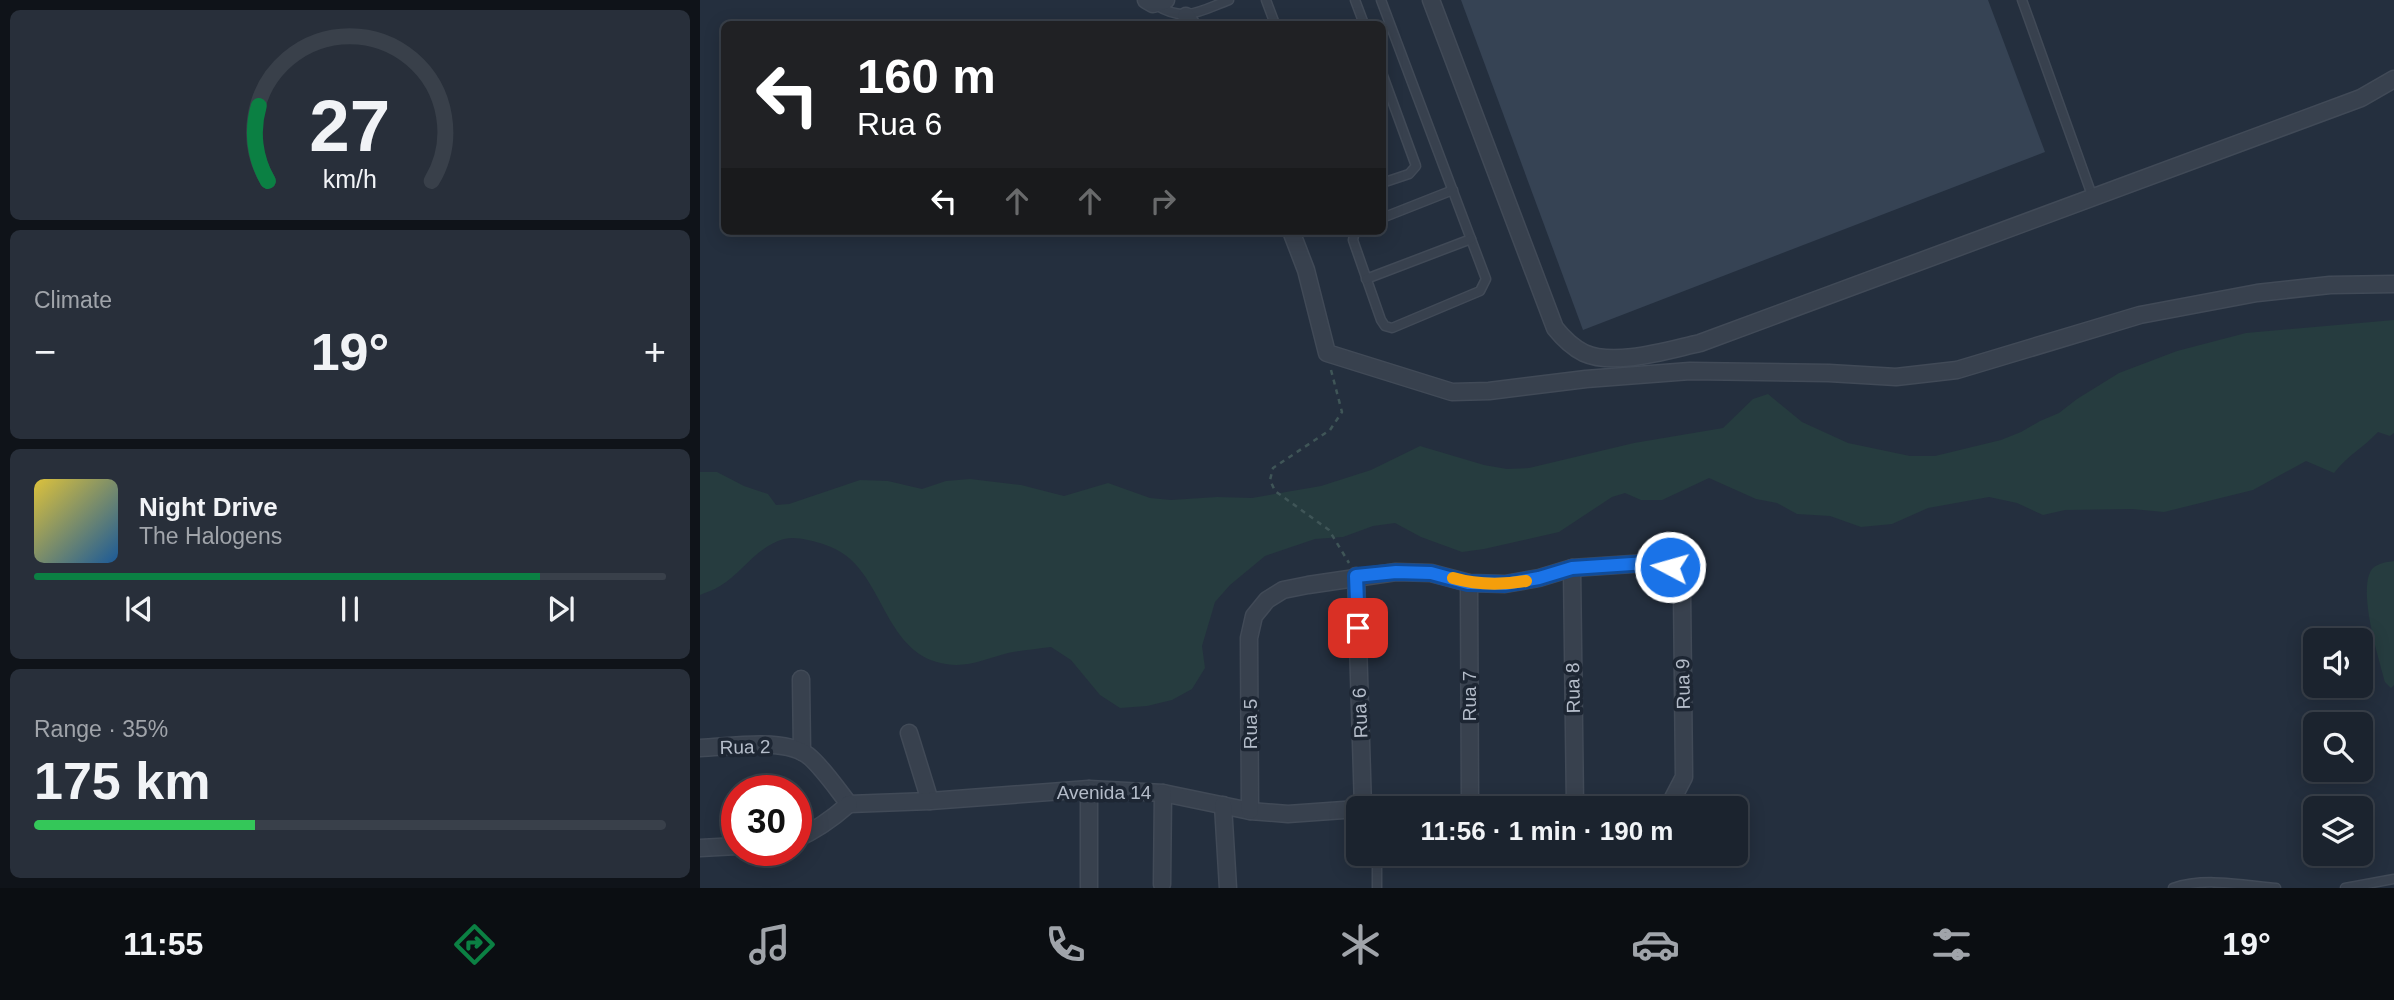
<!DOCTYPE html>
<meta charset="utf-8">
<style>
body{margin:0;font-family:Arial,sans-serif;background:#282f3a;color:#f1f3f6;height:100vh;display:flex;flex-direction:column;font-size:26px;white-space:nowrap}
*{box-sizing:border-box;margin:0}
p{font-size:23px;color:#a0a4aa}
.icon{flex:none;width:38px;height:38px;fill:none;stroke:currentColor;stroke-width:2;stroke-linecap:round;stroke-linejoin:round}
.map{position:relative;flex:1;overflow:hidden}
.side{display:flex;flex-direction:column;gap:10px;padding:10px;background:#0f1319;width:700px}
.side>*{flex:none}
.top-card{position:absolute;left:21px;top:21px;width:665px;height:214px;border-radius:10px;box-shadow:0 4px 18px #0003,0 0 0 2px #39404a;background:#202124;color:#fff;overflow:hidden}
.buttons{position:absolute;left:1603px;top:628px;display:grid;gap:14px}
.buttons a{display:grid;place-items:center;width:70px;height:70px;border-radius:10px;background:#1b232e;box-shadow:0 4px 18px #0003,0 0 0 2px #39404a;font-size:35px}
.speed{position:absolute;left:21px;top:775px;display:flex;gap:14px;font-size:35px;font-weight:700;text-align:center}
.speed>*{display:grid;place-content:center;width:91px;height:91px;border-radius:50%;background:#1b232e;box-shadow:0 4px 18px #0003,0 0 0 2px #39404a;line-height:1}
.speed .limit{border:10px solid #d22;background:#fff;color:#111}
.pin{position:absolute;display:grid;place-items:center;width:60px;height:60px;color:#fff;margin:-30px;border-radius:14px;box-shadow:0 4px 10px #0006}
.me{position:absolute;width:77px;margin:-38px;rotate:276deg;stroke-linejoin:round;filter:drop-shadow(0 0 5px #0008)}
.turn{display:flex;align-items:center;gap:24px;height:147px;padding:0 21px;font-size:32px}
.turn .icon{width:91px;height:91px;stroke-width:2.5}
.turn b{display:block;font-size:49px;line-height:60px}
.lanes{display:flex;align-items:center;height:66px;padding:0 21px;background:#0003;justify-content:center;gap:35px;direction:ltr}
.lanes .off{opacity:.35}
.big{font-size:52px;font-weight:700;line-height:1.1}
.side .widget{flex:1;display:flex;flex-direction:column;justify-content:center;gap:10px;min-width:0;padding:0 24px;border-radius:10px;background:#282f3a}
.side .dial{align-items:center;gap:0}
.dial svg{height:182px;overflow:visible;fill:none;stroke:#39404a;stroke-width:7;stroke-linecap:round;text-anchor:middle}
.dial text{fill:#f1f3f6;stroke:none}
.song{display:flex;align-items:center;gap:21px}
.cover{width:84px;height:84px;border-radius:10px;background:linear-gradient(135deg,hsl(50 70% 55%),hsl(210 70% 35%))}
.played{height:7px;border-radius:4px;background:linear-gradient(90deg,#0b8043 80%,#39404a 80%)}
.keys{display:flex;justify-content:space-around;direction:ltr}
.heat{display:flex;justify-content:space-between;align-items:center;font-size:38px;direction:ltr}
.charge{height:10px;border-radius:5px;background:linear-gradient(90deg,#34c759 35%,#39404a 0)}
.trip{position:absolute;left:646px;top:796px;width:402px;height:70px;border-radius:10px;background:#1b232e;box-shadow:0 4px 18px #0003,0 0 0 2px #39404a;font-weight:700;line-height:70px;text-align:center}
.menu{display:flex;height:112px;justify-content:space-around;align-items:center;background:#0b0e12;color:#a0a4aa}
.menu .icon{width:49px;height:49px}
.menu .current{color:#0b8043}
.menu b{font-size:32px;color:#f1f3f6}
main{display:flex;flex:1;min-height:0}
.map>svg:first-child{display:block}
.green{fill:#263c3f}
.building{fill:#364354}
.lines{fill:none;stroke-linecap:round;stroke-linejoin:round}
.lane-casing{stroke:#414a57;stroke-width:11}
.street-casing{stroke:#414a57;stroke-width:19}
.path{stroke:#3f5557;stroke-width:2.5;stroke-dasharray:5 5;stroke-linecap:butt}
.lane{stroke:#38414e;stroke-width:8}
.street{stroke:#38414e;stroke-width:16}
.route-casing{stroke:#114b97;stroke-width:18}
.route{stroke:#1a73e8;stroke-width:12}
.slow{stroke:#f59e0b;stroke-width:12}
.labels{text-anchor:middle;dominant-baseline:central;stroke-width:7;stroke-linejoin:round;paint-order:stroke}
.street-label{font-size:19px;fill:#b4bcc9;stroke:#1d2633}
</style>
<main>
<section class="side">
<div class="widget dial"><svg viewBox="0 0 100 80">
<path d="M14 69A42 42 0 1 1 86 69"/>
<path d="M14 69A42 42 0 0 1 10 36" stroke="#0b8043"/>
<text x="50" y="56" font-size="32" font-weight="700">27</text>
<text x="50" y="72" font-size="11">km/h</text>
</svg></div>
<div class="widget"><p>Climate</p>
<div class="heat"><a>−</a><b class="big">19°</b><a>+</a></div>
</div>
<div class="widget">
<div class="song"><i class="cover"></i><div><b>Night Drive</b><p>The Halogens</p></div></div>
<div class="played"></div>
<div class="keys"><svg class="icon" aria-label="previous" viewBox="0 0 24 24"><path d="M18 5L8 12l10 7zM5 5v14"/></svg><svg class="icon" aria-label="pause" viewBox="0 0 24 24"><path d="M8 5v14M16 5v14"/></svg><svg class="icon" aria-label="next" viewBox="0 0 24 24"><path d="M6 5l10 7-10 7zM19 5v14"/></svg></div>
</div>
<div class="widget"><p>Range · 35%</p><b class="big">175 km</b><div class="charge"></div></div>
</section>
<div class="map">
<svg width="1694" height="888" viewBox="0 0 1694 888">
<rect width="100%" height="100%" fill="#242f3e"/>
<g class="green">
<path d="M1694,320V433L1690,436L1678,432C1663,448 1648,455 1634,473L1606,461L1553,490L1464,512L1432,509L1365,510L1343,515L1317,503L1289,497L1228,508L1192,524L1161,527L1130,516L1097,514L1077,503L1056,499L1009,478L962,500H941L925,493L912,497L859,532L784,549L762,552L721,537L695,523L673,526L643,537L615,539L565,556L530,585L515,602L502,646L505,668L492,689L472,700L447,706L420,708L400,695L371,660L351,647C337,649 322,650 308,653C288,658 268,668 246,664C190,656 185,589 149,558C141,551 130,546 120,543C109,540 95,536 84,539C56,547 43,572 20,586C14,590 6,592 0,595V472H17L44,486L68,494L76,505L89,504L160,480L188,481L222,489L246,481L270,479L321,485L364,496L408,483L450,498L471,500L517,497L552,498L621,486L671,470L720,446L784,465L807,469L829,468L934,443L1023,428L1053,399L1068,394L1102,422L1148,443L1210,456H1235L1301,440L1321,432L1340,421L1359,413L1377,399L1419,373L1477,351L1546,333Z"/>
<path d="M1694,561V685L1691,688L1685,682C1679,659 1656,586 1673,568C1679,563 1687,562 1694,561Z"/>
</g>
<path class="building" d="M761,0H1288L1345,152L883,330Z"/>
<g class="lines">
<g class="lane-casing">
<g id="lane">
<path d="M566,0L575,24"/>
<path d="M655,0L664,24"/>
<path d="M1322,0L1393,198"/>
<path d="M456,5C485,23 500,11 529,0"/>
<path d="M682,73L716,166L709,174L682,183"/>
<path d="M682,218L753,190"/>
<path d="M655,231L653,240L681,320L685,326L692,328L780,291L786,279L681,0"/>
<path d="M666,279L771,239"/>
<path d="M677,854V888"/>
<path d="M1473,888C1504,877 1543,885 1576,888"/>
<path d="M1645,888L1694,879"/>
</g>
</g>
<g class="street-casing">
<g id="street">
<path d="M446,0L453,4L466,0"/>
<path d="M731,0L855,328C863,338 872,347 884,353C915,367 968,350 1000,343L1661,98L1694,79"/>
<path d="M486,16L491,24"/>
<path d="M591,231L606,270L627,353L752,392L789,391L886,379L990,371L1129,373L1196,377L1257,370L1440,315L1557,293L1630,285L1694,284"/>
<path d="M872,568L875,807"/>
<path d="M656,576L663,808"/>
<path d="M769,583L770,808"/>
<path d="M101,679L102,752"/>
<path d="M209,733L230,801"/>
<path d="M0,748C30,747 88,736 111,758C125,771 137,789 149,804"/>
<path d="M149,804L230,801L389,789L463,793L550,811L588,814L658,809"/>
<path d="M523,805L528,888"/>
<path d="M658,808H690"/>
<path d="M816,808H917"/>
<path d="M550,811L549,638L554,616L567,600L583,590L608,585L696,572L731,573L769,583L805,584L839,578L872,568L962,562L978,575L982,591L984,777L971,802L958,808"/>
<path d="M96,839C117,830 132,819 149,804"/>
<path d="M0,848L37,846"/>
<path d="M462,884L463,793"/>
<path d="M389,888V789"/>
</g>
</g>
<path class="path" d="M631,370L642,412L630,430L573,468L570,480L575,491L629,530L649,563"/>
<use href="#lane" class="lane"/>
<use href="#street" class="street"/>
</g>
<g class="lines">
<g class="route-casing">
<path id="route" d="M658,628L656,576L696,572L731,573L768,583L805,584L839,578L872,568L962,562L970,567"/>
</g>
<use href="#route" class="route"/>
<path class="slow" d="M753,578C777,585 801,585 826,581"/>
</g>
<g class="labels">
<g class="street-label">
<text transform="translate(983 684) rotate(-91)">Rua 9</text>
<text transform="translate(873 688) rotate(-91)">Rua 8</text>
<text transform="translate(769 696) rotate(-90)">Rua 7</text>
<text transform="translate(660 713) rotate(-92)">Rua 6</text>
<text transform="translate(550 724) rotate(-90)">Rua 5</text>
<text transform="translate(45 747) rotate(-1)">Rua 2</text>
<text x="404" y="792">Avenida 14</text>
</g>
</g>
</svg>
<div class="buttons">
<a><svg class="icon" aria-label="sound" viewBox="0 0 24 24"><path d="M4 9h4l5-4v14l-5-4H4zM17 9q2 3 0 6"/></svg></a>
<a><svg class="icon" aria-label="search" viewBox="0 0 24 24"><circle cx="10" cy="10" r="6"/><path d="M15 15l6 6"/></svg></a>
<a><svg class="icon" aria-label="layers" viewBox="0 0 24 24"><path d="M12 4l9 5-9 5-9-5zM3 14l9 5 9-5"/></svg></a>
</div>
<div class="speed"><div class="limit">30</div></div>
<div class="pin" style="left:658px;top:628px;background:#d93025"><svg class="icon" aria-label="arrive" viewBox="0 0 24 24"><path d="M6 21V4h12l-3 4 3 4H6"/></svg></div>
<svg class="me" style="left:970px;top:567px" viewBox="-20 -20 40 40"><circle r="17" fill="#1a73e8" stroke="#fff" stroke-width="3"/><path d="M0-11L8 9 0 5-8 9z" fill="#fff"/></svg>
<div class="trip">11:56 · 1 min · 190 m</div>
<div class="top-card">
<div class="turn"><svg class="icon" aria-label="left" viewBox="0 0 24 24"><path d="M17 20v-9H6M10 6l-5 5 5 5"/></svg><div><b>160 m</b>Rua 6</div></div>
<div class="lanes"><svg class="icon" aria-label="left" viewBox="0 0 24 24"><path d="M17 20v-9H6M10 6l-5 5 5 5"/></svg><svg class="icon off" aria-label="ahead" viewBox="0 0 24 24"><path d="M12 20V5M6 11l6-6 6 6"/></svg><svg class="icon off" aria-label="ahead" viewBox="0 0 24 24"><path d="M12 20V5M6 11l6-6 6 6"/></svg><svg class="icon off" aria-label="right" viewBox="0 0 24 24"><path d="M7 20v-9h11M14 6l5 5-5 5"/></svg></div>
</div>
</div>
</main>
<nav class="menu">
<b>11:55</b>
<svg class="icon current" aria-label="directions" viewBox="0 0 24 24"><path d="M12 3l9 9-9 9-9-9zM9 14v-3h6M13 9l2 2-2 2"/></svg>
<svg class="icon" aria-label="music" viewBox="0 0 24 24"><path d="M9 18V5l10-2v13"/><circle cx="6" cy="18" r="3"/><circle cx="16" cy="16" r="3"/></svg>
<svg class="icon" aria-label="phone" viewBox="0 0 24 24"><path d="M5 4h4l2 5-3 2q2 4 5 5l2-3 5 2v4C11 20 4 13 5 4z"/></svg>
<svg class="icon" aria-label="climate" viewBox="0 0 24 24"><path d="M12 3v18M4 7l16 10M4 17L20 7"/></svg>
<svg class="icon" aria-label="car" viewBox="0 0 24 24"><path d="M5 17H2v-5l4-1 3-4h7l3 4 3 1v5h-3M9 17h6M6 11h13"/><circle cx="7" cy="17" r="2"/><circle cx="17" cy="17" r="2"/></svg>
<svg class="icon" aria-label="filters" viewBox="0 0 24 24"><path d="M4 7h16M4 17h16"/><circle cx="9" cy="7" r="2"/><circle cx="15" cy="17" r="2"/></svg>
<b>19°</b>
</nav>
